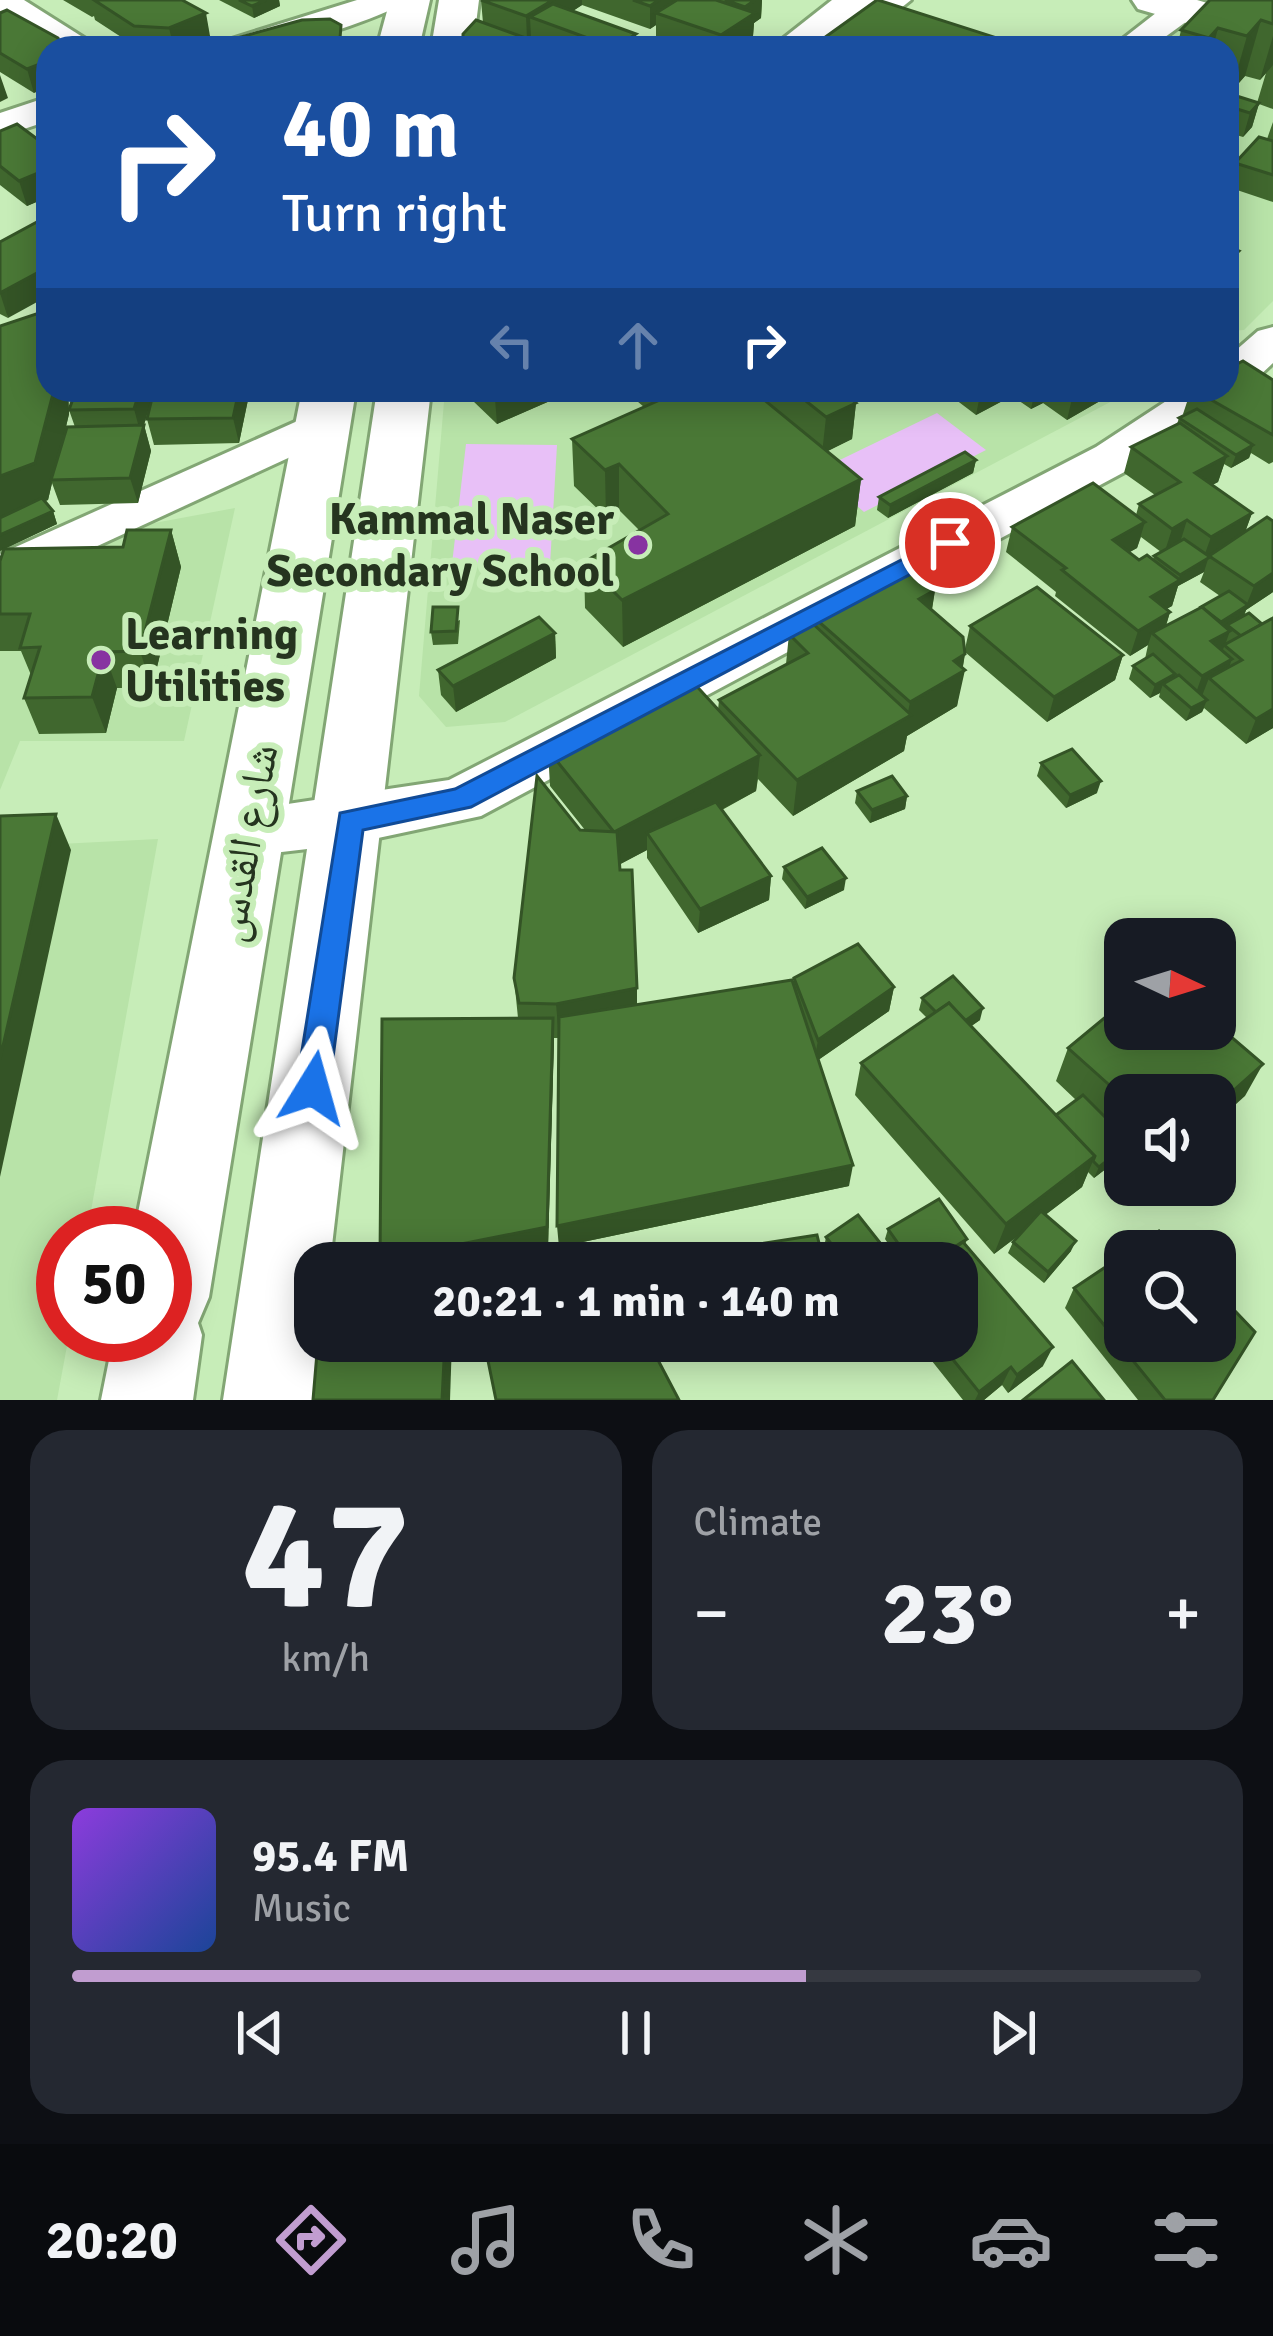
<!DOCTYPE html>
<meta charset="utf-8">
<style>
body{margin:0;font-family:Signika,"Noto Naskh Arabic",sans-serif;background:#242831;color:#f1f3f6;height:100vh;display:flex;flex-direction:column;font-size:45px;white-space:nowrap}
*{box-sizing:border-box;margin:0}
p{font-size:39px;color:#9ea1a6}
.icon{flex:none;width:66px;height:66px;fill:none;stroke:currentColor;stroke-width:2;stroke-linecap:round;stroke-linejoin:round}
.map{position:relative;height:1400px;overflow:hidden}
.side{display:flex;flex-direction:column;gap:30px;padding:30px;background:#0d0f14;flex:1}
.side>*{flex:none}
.guide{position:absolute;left:36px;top:36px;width:1203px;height:366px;border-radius:36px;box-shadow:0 6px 30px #0003;background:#1a4fa0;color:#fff;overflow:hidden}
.needle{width:78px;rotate:94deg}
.controls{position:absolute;left:1104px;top:918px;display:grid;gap:24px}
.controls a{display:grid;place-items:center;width:132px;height:132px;border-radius:24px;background:#171b24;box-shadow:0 6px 30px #0003;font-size:60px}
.speed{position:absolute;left:36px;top:1206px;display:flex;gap:24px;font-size:60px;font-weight:700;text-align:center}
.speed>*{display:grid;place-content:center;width:156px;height:156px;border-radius:50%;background:#171b24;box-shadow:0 6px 30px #0003;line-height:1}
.speed .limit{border:18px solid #d22;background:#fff;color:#111}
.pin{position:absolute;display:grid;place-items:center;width:102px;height:102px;color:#fff;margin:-51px;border:6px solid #fff;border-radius:50%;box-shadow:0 3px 12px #0007}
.me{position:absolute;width:132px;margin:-66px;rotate:8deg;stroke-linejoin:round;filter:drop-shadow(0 0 9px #0008)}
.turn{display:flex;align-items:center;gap:42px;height:252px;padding:0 48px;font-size:54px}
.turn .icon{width:156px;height:156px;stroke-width:2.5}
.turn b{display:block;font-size:84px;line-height:102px}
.lanes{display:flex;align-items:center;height:114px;padding:0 48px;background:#0003;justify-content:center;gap:60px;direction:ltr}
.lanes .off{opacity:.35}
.big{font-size:90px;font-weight:700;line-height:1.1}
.side .widget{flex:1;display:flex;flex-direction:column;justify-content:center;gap:18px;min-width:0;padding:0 42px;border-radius:36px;background:#242831}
.side .dial{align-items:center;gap:0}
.dial b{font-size:156px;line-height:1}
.song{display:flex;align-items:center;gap:36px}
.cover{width:144px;height:144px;border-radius:18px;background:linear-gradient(135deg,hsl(270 70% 55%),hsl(220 70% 35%))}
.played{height:12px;border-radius:6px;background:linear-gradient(90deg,#c19dd0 65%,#363941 65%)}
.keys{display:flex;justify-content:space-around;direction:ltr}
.heat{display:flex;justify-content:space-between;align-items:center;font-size:66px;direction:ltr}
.side .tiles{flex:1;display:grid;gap:30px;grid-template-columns:1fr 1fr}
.widget:last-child{grid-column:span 2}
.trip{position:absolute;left:294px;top:1242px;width:684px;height:120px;border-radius:36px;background:#171b24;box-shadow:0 6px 30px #0003;font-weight:700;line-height:120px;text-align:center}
.menu{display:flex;height:192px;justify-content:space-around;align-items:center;background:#090b0e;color:#9ea1a6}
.menu .icon{width:84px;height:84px}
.menu .selected{color:#c19dd0}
.menu b{font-size:54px;color:#f1f3f6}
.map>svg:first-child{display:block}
.built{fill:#b8e3a8}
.green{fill:#e8c0f7}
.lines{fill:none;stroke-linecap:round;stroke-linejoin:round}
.minor-casing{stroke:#82a674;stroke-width:6}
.major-casing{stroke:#82a674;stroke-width:6}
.minor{fill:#fff;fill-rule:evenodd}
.major{fill:#fff;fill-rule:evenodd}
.wall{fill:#40672e;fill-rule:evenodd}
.shaded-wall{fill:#345426}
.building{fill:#4a7836;stroke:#345426;stroke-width:3}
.route{fill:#1a73e8;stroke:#114b97;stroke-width:3}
.poi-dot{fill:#8733a1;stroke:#c7edb8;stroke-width:4.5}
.labels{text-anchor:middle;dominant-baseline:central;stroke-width:12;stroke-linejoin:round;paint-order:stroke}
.poi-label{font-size:45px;font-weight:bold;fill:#25341f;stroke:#c7edb8;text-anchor:end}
.street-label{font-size:45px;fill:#25341f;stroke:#c7edb8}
</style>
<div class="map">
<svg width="1273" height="1400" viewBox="0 0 1273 1400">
<rect width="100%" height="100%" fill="#c7edb8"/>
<g class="built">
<path d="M1191,21L1273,44V301L1244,330L1227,331V48H1145Z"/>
<path d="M445,390H1133L505,722L446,727L419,696Z"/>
<path d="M235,508L184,741H20L0,790V579L122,529Z"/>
<path d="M158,839L87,1233H63V1335H69L57,1400H0V847Z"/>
</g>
<g class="green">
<path d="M937,413L986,450L864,512L817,471Z"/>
<path d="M466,444L557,445L550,565L452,564Z"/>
</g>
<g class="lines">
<g class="minor-casing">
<g id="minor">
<path d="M0,0H24L100,48H58L0,14Z"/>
<path d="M357,0H403L398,7C334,34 290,48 220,48L225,41Z"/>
<path d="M832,0H871L810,48H771Z"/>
<path d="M1186,0L1199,9L1194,16L1150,48H1111L1170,2Z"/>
<path d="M48,97V121L0,137V113Z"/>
<path d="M1273,327V363L1243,391L1130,469L481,816L350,844L248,856L228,849L219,833L228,817L248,810L449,780L1096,447L1183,390H1227V358L1258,331Z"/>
<path d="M322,410L338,415L345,425L338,435L0,591V554Z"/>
</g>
</g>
<g class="major-casing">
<g id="major">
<path d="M390,0H430L419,48H377Z"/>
<path d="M439,0H479L473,48H431Z"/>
<path d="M864,0H911L851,48H803Z"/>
<path d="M1132,0H1197L1273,22V48L1138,9Z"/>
<path d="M302,390H356L209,1297L198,1323L202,1335L193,1400H101L114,1335H165V1233H134Z"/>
<path d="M377,390H431L330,1263H315V1341H321L315,1400H223Z"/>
</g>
</g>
<use href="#minor" class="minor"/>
<use href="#major" class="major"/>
</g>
<g class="wall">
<path d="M63,0H182L210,36L183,48H138L95,20L94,16L92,17Z"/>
<path d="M219,0H279L280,6L254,18Z"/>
<path d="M481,0H762L761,18L754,23L753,36L736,48H690L656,36V25L650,29L582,5L573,11L636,48H463L483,23Z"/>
<path d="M1273,0V109L1259,104L1252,127L1243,137L1233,134L1227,154V93L1257,103L1266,73L1260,80L1245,76L1231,92L1227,91V48H1177L1181,30Z"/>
<path d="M0,13L58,38L34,93L0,72Z"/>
<path d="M1273,122V202L1228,187L1235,163L1267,139Z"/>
<path d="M0,131L48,147V197L27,206L0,185Z"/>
<path d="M0,242L8,318L0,314Z"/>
<path d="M1273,380V462L1269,464L1251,453L1249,458L1231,468L1224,464L1218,482L1212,485L1252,513L1245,532L1273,592L1246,610L1244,616L1273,728L1246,744L1204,708L1202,712L1186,721L1159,697L1160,693L1150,698L1129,679L1133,666L1145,659L1148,645L1130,656L1055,596L1056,592L1006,552L1012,527L1136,515L1139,504L1155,495L1124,473L1131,447L1177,424L1179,418L1186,415L1183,414L1191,390H1227ZM1141,537L1161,552L1154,556L1153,560H1139L1129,552L1137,548ZM1204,572L1200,582L1220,596L1166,626L1170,612L1166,609L1172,606L1178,586Z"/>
<path d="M48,390H68L69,414L60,452L75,427L69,410L76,390H250L239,443L154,445L147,419L153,393L144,425L151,451L138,503L60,505L52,483L48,500L45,501L53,511L57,524L0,551Z"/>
<path d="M471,390H575L497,424L472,400Z"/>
<path d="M624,390H876L854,401L856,403L852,439L827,451L861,479L855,526L623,647L585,608L584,562L639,530L619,510L606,517L574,486L572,439L644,407Z"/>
<path d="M943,390H1119L1067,420L1043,403L1031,409L1009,394L1008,398L976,415Z"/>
<path d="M976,460L973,473L888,518L877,510L879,497Z"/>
<path d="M171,530L181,567L152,688H117L106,733L39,734L24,698L31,675L21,651H0V561L123,547Z"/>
<path d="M935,590L932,610L965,649L970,626L1123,655L1115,680L1047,722L965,652L957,706L907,736L904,751L793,816L758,779L756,791L722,810L771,876L769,900L698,933L647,858V850L620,864L637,1005L793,985L794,978L894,987L889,1011L818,1060L849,1186L559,1247L558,1038H554L548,1248L473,1263H381L380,1260L518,1018L514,978L580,830H585L550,786L548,750L718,710L719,700L786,664L789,634L809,623L810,614Z"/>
<path d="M460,620L458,644L433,645L431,632Z"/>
<path d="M555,633L556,658L456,712L441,695L438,670Z"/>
<path d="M1041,763L1097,793L1066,808L1037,776Z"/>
<path d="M857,791L907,796L905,809L870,823L855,803Z"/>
<path d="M784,867L844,890L805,909L782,879Z"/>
<path d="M922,998L980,1020L971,1026L1056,1115L1076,1100L1056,1081L1068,1048L1245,1096L1125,1095V1154L1094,1178L1088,1172L1082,1187L1045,1215L1071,1251L1044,1283L1008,1253L1013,1242L1018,1236L994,1254L855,1095L861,1063L927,1018L919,1010Z"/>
<path d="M888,1229L967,1239L965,1245L1043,1366L1008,1393L1002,1385L984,1400H963L916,1341H957V1263H901L885,1239Z"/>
<path d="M826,1237L896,1263H835L824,1248Z"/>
<path d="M1074,1288L1213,1400H1138L1065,1308Z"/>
</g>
<g class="shaded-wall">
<path d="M266,0H279L280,6L254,18L252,6Z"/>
<path d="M553,0H582V5L551,25L530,17L531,37L527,39L526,16Z"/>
<path d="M659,0H681L656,13V25L650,29V6Z"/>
<path d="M755,0H762L761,18L754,23L753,36L736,48H721V35L745,20V7Z"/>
<path d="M206,13L210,36L183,48H174L169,28Z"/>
<path d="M1261,20L1245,76L1231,92L1247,36Z"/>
<path d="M1218,28L1213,48H1207L1209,38Z"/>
<path d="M636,34V48H615Z"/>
<path d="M1273,36V65L1260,80Z"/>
<path d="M48,62V87L34,93L27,69Z"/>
<path d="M0,75L8,98L0,102Z"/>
<path d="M1259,103L1252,127L1243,137L1250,113Z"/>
<path d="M1234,131L1227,154V138Z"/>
<path d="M48,169V197L27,206L19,181Z"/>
<path d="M1239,251L1231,276L1227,280V262Z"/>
<path d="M48,267V296L8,318L0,293Z"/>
<path d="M54,390H68L69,414L53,480H51L52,483L48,500L0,518V476Z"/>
<path d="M140,390H154L141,435L134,409Z"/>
<path d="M239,390H250L239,443L233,418Z"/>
<path d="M515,390H575L497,424L495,399Z"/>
<path d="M825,390H876L822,416Z"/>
<path d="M981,390H1010L1008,398L976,415Z"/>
<path d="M1035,390H1046L1043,403L1031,409Z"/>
<path d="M1074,390H1119L1067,420Z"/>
<path d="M856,403L852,439L822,454L826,417Z"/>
<path d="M144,425L151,451L138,503L130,478Z"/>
<path d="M1253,445L1249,458L1231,468L1236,455Z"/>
<path d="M1227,456L1218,482L1187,498L1195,473Z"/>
<path d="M976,460L973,473L888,518L890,505Z"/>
<path d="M619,464V510L606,517L605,470Z"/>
<path d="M861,479L855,526L623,647L622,600Z"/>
<path d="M53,511L57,524L0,551V535Z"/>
<path d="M1252,513L1243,538L1209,556L1204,572L1178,586L1172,606L1143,622L1151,597L1178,582L1180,575L1202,562L1211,537Z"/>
<path d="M1187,520L1179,546L1164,554L1172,529Z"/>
<path d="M1145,522L1137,548L1106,566L1113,540Z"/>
<path d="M171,530L181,567L152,688L140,651Z"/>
<path d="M1273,573V592L1246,610L1243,618L1227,625L1225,629L1221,622L1246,606L1254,586Z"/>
<path d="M935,590L929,626L919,599Z"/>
<path d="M1170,612L1162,638L1152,633L1148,645L1130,656L1138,631Z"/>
<path d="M1230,631L1225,645L1220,656L1211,641Z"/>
<path d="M555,633L556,658L456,712L453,686Z"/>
<path d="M104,652L117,688L106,733L92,697Z"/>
<path d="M965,654L962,672L965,670L957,706L907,736L904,751L793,816L797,780L907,717L910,702L954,661Z"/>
<path d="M1123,655L1115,680L1047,722L1054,697Z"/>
<path d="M1232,659L1223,684L1209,678L1202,696L1193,701L1202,676Z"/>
<path d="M1175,674L1171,687L1163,684L1160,693L1150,698L1155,685Z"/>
<path d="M1207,700L1202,712L1186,721L1191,708Z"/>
<path d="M1273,709V728L1246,744L1256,719Z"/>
<path d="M760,755L756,791L655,845L647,833V850L615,867L614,832Z"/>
<path d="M1101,781L1097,793L1066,808L1070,795Z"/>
<path d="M907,796L905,809L870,823L872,810Z"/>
<path d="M56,814L71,850L0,1177V1059Z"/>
<path d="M771,876L769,900L698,933L700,909Z"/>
<path d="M846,878L844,890L805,909L807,897Z"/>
<path d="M894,987L889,1011L814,1063L818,1040Z"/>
<path d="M637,988V1022L559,1038L556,1004Z"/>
<path d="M983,1008L980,1020L949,1042L953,1030Z"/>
<path d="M553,1018L554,1042L548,1248L473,1263H381L380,1260Z"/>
<path d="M1263,1064L1245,1096L1215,1123V1107Z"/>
<path d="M1125,1147V1154L1094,1178L1099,1167Z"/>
<path d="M1095,1156L1082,1187L994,1254L1006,1224Z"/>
<path d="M853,1165L849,1186L559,1247L557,1226Z"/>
<path d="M1076,1241L1071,1251L1044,1283L1048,1272Z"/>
<path d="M445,1341H452L450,1400H442Z"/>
<path d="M1053,1347L1043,1366L1008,1393L1017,1375Z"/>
<path d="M1011,1367L1002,1385L984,1400H975L979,1392Z"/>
</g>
<g class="building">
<path d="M94,0H182L206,13L169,28L134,26Z"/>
<path d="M239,0H266L252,6Z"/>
<path d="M481,0H553L526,16Z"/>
<path d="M633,0H659L650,6Z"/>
<path d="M677,0H716L755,13L721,35L656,13Z"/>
<path d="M725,0H755L745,7Z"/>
<path d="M877,0H878L1028,48H810Z"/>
<path d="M1210,0H1273V24L1261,20L1247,36L1218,28L1209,38L1181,30Z"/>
<path d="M553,4L636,34L615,48L530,17Z"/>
<path d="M7,10L58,38L61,48H48V61L27,69L0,53V13Z"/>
<path d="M330,19L341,25L340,39L350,44L349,48H201L302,20Z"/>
<path d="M476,20L553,48H463V34Z"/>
<path d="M1227,93L1259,103L1250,113L1227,106Z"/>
<path d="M17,124L48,147V169L19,181L0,166V131Z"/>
<path d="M1259,137L1273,141V175L1235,163Z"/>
<path d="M48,216V267L0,293V242Z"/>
<path d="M1227,246L1239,251L1227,262Z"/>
<path d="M48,310V390H54L35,463L0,476V326Z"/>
<path d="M1243,361L1273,380V435L1194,390H1227V369Z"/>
<path d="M76,390H140L134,409L69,410Z"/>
<path d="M154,390H239L233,418L147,419Z"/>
<path d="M486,390H515L495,399Z"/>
<path d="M678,390H752L861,479L622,600L584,562L668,514L619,464L605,470L572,439L680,391Z"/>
<path d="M792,390H840L856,403L826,417Z"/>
<path d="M1197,409L1253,445L1236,455L1179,418Z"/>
<path d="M1180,423L1227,456L1195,473L1252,513L1211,537L1187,520L1172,529L1139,504L1180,482L1131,447Z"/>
<path d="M144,425L130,478L51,480L67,427Z"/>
<path d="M965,452L976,460L890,505L879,497Z"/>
<path d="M1093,483L1145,522L1113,540L1139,560L1147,555L1180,580L1151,597L1170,612L1138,631L1062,570L1066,568L1012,527Z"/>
<path d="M42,498L53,511L0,535V518Z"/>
<path d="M1267,517L1273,521V573L1254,586L1209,556Z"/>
<path d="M127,530H171L140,651L104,652L92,697L24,698L40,647L20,648L30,614H0V561L4,549L123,547Z"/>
<path d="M1184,539L1210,557L1180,575L1154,556Z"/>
<path d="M903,563L935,590L919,599L963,637L965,654L954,661L965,670L910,702L810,614Z"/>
<path d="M1037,587L1123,655L1054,697L970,626Z"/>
<path d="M1229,591L1248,605L1221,622L1201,607Z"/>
<path d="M433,607H458L456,631L431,632Z"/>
<path d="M1202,607L1230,631L1211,641L1232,659L1202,676L1152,633Z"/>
<path d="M1249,613L1262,624L1241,636L1227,625Z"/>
<path d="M539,617L555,633L453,686L438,670Z"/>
<path d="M1273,618V709L1256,719L1209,678L1242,660L1224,645Z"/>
<path d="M811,622L911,715L797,780L719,700L808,653L789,634Z"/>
<path d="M1153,654L1175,674L1155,685L1133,666Z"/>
<path d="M1179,675L1207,700L1191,708L1163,684Z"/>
<path d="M690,679L760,755L614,832L548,750Z"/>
<path d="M1072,749L1101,781L1070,795L1041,763Z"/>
<path d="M537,776L580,830L617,832L620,870H632L637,988L556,1004L519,1003L514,978Z"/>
<path d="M892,776L907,796L872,810L857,791Z"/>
<path d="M716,802L771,876L700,909L647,833Z"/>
<path d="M56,814L0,1059V816Z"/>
<path d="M822,848L846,878L807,897L784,867Z"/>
<path d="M858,944L894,987L818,1040L794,978Z"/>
<path d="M953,976L983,1008L965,1021L949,1003L936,1012L922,998Z"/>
<path d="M792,980L853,1165L557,1226L559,1017Z"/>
<path d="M1125,1001V1029H1215V1023L1263,1064L1215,1107V1095H1125V1099L1068,1048Z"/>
<path d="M949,1003L1095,1156L1006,1224L861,1063Z"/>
<path d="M553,1018L547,1227L380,1260L382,1019Z"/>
<path d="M1083,1095L1125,1137V1147L1099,1167L1093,1161L1095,1156L1056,1115Z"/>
<path d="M939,1199L967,1239L929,1263H912L888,1229Z"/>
<path d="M1041,1211L1076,1241L1048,1272L1013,1242Z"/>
<path d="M858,1215L896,1263H846L826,1237Z"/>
<path d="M1159,1231L1178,1251H1130Z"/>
<path d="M817,1235L824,1263H743L740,1247Z"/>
<path d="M963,1242L1053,1347L1017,1375L1011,1367L979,1392L938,1341H957V1263H934Z"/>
<path d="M1125,1254V1341H1215V1290L1255,1332L1213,1400H1165L1074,1288Z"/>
<path d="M604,1256L607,1263H585Z"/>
<path d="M318,1341H445L442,1400H313Z"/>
<path d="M484,1341H648L679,1400H496Z"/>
<path d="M1072,1361L1104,1400H1023Z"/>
</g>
<path class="route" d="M950,535L962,543L958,549L471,807L363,830L329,1088L325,1099L313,1103L301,1099L296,1088L340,813L455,789Z"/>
<g class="poi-dot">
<circle cx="638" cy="545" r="12"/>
<circle cx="101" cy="660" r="12"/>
</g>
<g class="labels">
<g class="poi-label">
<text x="614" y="519">Kammal Naser<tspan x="614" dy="52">Secondary School</tspan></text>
<text x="125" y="634" text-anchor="start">Learning<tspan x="125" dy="52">Utilities</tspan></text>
</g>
<g class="street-label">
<text transform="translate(246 843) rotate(-80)">شارع القدس</text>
</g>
</g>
</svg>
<div class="controls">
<a><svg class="needle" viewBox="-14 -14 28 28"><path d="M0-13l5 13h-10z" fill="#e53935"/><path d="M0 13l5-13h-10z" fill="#9ea1a6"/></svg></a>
<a><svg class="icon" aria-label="sound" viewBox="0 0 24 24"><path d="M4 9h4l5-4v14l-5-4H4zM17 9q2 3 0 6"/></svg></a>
<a><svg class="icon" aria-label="search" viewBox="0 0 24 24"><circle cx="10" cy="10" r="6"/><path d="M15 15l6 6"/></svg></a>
</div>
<div class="speed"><div class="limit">50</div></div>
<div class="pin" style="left:950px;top:543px;background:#d93025"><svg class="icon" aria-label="arrive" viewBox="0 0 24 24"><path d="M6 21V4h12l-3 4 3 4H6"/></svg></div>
<svg class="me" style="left:313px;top:1088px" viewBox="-20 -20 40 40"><path d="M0-17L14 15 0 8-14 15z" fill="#1a73e8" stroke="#fff" stroke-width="4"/></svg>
<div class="trip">20:21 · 1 min · 140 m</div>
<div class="guide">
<div class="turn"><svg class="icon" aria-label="right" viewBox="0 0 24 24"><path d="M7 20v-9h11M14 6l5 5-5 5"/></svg><div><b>40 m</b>Turn right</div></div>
<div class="lanes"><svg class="icon off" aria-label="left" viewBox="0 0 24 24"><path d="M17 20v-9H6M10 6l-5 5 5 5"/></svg><svg class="icon off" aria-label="ahead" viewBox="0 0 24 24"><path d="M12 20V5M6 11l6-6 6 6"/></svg><svg class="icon" aria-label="right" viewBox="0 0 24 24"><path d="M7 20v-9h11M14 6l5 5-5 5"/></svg></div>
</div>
</div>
<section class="side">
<div class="tiles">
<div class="widget dial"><b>47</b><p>km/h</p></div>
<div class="widget"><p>Climate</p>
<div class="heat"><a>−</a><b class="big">23°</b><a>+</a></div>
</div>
<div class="widget">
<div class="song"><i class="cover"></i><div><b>95.4 FM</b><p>Music</p></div></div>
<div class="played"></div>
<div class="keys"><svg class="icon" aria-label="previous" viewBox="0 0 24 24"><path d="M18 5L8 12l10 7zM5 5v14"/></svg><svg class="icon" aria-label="pause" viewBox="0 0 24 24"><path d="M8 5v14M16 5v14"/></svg><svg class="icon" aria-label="next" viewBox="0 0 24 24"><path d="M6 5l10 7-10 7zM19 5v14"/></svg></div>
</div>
</div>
</section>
<nav class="menu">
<b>20:20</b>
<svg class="icon selected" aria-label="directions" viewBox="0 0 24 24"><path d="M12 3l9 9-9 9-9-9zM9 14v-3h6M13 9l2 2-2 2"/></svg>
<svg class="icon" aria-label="music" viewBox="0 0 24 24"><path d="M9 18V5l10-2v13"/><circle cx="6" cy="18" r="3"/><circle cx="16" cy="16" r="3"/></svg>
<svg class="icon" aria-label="phone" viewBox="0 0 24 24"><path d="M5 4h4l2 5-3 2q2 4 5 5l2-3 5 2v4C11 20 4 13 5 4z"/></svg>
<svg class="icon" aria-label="climate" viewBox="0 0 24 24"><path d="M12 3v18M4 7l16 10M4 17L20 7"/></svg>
<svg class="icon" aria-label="car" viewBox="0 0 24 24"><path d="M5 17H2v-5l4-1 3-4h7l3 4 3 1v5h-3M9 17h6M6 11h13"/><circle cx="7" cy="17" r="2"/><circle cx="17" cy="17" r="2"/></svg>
<svg class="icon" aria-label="filters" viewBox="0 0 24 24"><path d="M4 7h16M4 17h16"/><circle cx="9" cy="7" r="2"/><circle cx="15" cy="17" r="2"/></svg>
</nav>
